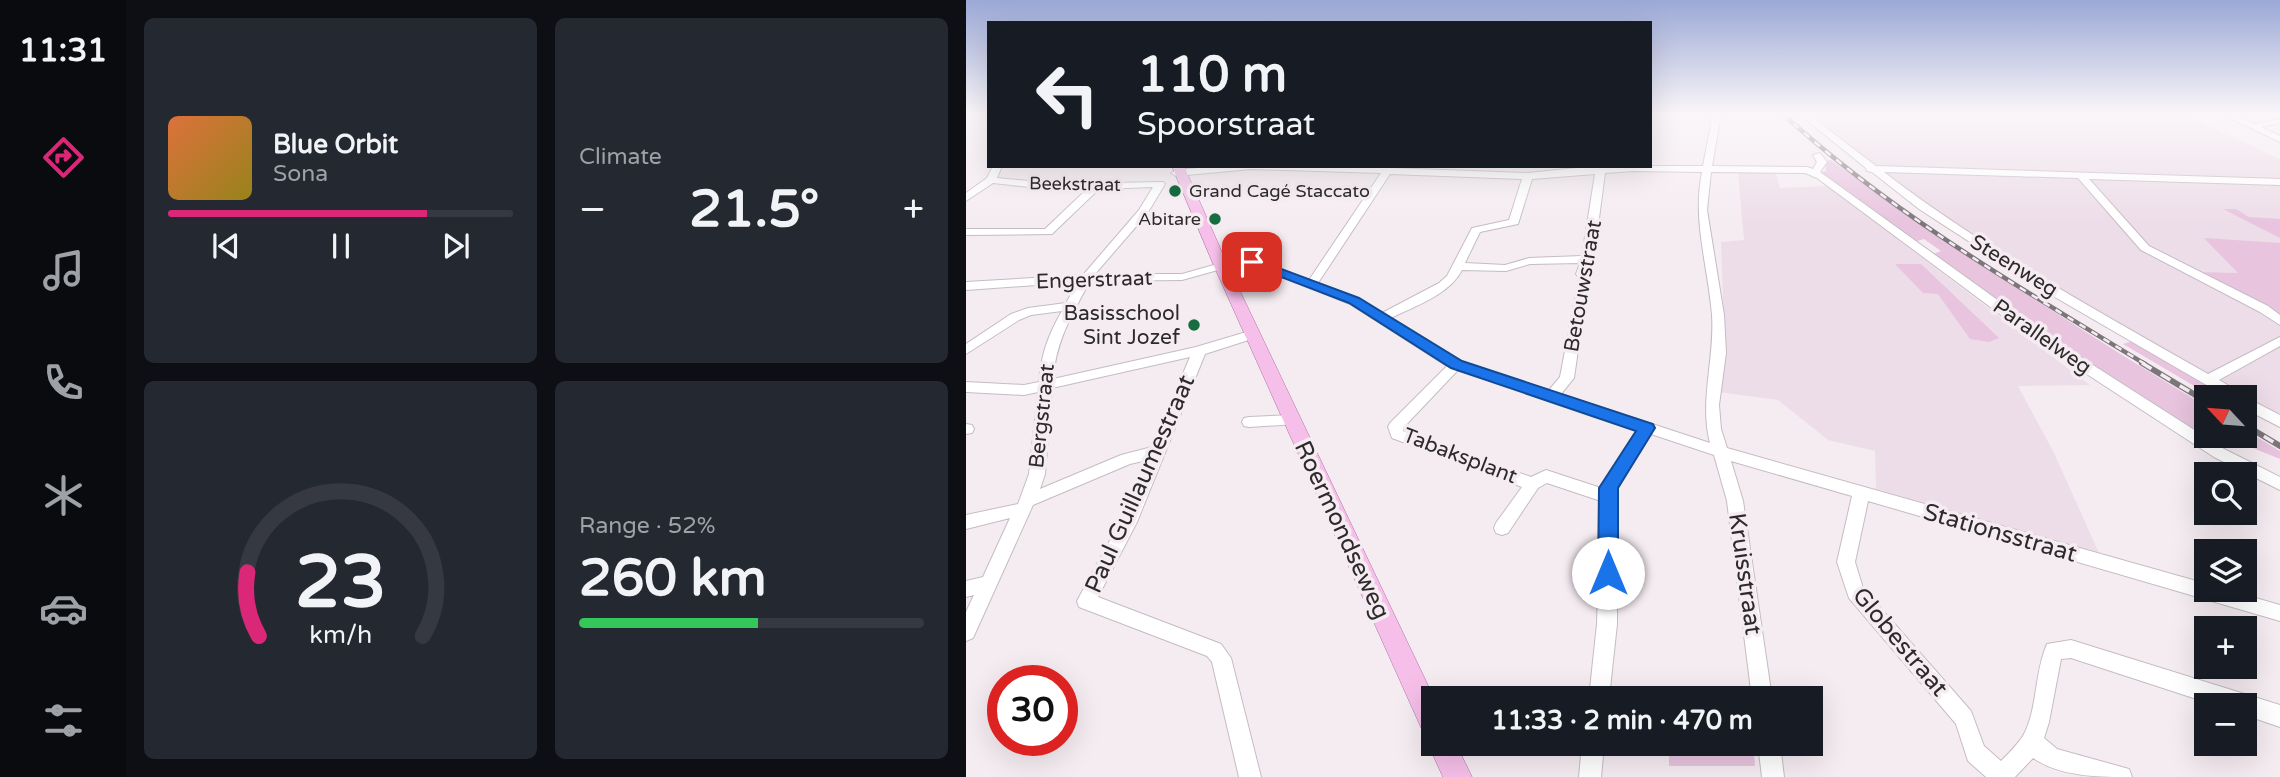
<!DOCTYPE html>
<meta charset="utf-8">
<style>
body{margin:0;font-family:"Varela Round",sans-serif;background:#242831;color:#f1f3f6;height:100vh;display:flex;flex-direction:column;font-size:26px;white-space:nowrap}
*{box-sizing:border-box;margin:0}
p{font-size:23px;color:#9ea1a6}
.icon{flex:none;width:38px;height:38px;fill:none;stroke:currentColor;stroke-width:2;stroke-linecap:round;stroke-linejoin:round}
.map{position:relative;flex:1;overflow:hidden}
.panel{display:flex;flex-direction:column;gap:18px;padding:18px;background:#0d0f14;width:840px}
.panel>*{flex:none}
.guide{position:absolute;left:21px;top:21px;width:665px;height:147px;border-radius:0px;box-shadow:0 7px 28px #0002;background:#171b24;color:#f1f3f6;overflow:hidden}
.needle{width:46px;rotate:296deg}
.controls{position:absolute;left:1228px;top:385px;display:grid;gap:14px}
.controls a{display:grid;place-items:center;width:63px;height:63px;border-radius:0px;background:#171b24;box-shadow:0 7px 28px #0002;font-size:35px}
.speed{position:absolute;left:21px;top:665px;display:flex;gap:14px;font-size:35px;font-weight:700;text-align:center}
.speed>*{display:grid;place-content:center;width:91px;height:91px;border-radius:50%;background:#171b24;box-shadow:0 7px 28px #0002;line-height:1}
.speed .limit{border:10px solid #d22;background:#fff;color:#111}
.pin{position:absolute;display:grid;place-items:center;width:60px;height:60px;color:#fff;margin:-30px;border-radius:14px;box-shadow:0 4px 10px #0006}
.me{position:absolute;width:77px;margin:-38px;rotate:0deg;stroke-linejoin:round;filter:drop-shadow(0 0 5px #0008)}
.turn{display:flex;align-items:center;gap:24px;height:147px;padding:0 35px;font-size:32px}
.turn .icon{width:91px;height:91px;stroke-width:2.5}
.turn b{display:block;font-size:49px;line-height:60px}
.big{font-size:52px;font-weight:800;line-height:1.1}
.panel .widget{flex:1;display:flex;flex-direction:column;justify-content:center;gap:10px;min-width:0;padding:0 24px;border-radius:10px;background:#242831}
.panel .dial{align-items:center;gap:0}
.dial svg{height:182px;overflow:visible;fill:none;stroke:#363941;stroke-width:7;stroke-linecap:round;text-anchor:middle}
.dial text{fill:#f1f3f6;stroke:none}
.song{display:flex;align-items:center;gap:21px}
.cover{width:84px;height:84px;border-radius:10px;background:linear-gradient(135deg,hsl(20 70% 55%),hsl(50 70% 35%))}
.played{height:7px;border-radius:4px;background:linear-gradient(90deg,#db2777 75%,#363941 75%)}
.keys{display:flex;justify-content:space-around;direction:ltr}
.heat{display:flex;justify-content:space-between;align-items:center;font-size:38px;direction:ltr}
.charge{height:10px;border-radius:5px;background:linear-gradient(90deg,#34c759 52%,#363941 0)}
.panel .tiles{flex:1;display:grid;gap:18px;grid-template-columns:repeat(2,1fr)}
.trip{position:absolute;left:455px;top:686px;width:402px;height:70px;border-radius:0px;background:#171b24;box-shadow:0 7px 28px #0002;font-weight:800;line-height:70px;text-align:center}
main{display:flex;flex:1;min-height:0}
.tab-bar{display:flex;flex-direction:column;width:126px;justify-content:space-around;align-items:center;background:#090b0e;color:#9ea1a6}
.tab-bar .icon{width:49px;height:49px}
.tab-bar .active{color:#db2777}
.tab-bar b{font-size:32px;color:#f1f3f6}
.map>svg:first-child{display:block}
.built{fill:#eddde8}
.green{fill:#e8c4df}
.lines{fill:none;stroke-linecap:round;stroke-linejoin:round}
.minor-casing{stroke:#c5bcc3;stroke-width:2}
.major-casing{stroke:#aa709e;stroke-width:1}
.minor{fill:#fff;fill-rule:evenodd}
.major{fill:#f5bfe9;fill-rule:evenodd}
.rail-far1-casing{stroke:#7b767a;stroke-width:4.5}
.rail-casing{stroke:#7b767a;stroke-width:6}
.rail-far1{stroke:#f5ecf2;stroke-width:2.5;stroke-dasharray:7;stroke-linecap:butt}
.rail{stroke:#f5ecf2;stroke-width:3.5;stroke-dasharray:11;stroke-linecap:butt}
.route{fill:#1a73e8;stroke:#114b97;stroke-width:2}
.poi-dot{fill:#156d40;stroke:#f5ecf2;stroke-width:2.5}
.labels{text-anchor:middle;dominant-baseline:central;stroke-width:7;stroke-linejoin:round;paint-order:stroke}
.far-street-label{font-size:18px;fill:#2d2a2c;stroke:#f5ecf2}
.far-poi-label{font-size:18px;fill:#2d2a2c;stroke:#f5ecf2;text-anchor:start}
.street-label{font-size:21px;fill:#2d2a2c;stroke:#f5ecf2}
.poi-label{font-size:21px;fill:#2d2a2c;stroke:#f5ecf2;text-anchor:end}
.near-street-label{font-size:24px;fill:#2d2a2c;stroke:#f5ecf2}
</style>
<main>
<nav class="tab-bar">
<b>11:31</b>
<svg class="icon active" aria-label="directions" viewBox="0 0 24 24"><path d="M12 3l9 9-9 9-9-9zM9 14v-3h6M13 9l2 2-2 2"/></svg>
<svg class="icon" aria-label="music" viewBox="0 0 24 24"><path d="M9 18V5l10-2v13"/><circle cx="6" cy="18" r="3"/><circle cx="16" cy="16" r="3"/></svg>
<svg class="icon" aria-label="phone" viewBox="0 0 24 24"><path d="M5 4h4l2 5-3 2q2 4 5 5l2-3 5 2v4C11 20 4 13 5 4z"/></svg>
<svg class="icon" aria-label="climate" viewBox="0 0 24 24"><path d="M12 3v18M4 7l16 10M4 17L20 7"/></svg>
<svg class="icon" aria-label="car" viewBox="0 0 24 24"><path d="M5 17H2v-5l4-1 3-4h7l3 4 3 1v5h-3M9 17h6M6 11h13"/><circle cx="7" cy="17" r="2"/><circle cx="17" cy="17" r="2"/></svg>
<svg class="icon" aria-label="filters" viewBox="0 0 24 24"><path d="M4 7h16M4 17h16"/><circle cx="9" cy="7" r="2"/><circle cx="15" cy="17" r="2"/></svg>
</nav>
<section class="panel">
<div class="tiles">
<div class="widget">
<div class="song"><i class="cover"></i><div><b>Blue Orbit</b><p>Sona</p></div></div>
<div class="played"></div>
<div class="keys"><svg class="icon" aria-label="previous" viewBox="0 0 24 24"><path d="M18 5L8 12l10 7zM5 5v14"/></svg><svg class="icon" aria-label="pause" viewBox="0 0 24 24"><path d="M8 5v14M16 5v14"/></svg><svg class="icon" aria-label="next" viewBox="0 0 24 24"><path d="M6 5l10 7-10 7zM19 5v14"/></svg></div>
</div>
<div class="widget"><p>Climate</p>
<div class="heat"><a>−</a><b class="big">21.5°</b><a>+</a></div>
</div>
<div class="widget dial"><svg viewBox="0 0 100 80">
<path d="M14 69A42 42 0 1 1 86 69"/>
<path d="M14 69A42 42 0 0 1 9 41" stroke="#db2777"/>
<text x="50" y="56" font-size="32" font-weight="700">23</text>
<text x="50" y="72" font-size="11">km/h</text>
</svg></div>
<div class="widget"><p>Range · 52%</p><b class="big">260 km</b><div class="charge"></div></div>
</div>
</section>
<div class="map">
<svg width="1314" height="777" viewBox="0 0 1314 777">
<rect width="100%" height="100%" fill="#f5ecf2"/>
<g class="built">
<path d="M841,114H1216L1314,159V420L941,197Z"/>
<path d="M772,172H809L814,188L861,186L1124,385L1052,386L1088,453L1133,553L910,489L909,451L862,440L812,400L752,392L759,354L755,242L778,240Z"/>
</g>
<g class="green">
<path d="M865,160C987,248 1112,329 1241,407V436H1279V430L1314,451V459L1265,439L1247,445L1080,337L967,254L975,251L958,239L948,242L855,172L860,171L859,161Z"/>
<path d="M1257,209H1270L1283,217L1314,219V238Z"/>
<path d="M1238,238L1314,243V315L1230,272L1272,273Z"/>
<path d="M929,264H955L1033,338L1023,342L1004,339L972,294L957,293Z"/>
<path d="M1167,341L1264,397H1247L1157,344Z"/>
<path d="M703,744H787L789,766H703Z"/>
</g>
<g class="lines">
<g class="minor-casing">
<g id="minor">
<path d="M747,114H755L746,166L841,167L847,169L851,162L847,155L854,153L861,162L854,172L1080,335L1258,449L1314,477V490L1248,457L1070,341L851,178L839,173L745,172L741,210L758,315L760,353L753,405L755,429L761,448L1241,584V590H1262L1314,605V621L902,501L889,562L897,588L1005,711L1018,746L1035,761C1043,753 1051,745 1057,736C1072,709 1068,673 1081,644L1105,640L1314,705V727L1279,715V705H1249L1105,658L1095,659L1083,722L1078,738L1091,749L1163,769L1166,777C1132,777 1095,777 1067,758L1049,777H1020L1002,761L990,724L883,598L871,562L886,496L765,461L777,501L806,698H786L761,501L748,455L685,434L651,489V624L643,698H623L631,624L635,501L581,483L572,488L542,533L536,535L530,533L528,528L530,523L556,487L426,438L422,427L424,423L481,366L384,304L280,262L286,259L290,260L343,280L415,173L285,169L210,176L205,173L210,170L252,166H369L562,173L630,166H737ZM667,171L736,172C726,220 742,266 746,315C749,358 733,401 744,443L595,394L608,378L618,307L625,278L622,274L628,256L639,173ZM424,174L556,179L543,220L506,228L481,276L473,283L416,313L392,298L352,283ZM629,174L616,256L563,258L539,265L499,263L514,232L552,224L566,179ZM614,263L610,274L613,278L594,377L583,390L495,362L425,318C449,306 483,295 496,270L540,271L564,264ZM492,370L672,430L635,488L580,470L565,477L437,431V428Z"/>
<path d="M833,114H842L910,166L1314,179V185L1123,179L1183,246L1302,306L1314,315V325L1294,312L1175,250L1112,178L918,172C1019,250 1132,311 1242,374L1314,337V346L1253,380L1277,394L1279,397L1314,415V427L1279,409V397H1262L1237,383L1087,296L953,209L906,172L901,171L900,168Z"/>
<path d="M1256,114H1267L1288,124L1314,119V123L1295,127L1314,136V142Z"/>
<path d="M27,166H36L31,178L93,184L197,182L199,184L181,214L129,274H216L255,263L261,266L259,268L216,280L124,281C106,315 90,340 87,379L230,347L287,330L293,334L292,337L239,354L171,522L132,597L255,644L265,658L295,777H273L246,662L241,656L113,607L111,601L155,520L181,460L164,464L67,505L7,638L0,641V612L8,595L0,597V581L17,577L44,518L0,529V515L52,504L63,474L72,392L58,395L0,392V382L58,385L73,382C75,355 82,335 96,311L65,315L53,320L0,354V344L45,314L62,308L100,303L112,282L0,290V282L117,275L173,210L187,187L133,189L86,234L0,235V229H79L121,189L93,190L27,183L0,201V193L21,178ZM224,357L186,447L155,455L74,489L79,474L86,388Z"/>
<path d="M325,415L330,416L332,420L330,424L283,427L278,426L276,422L278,418L283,417Z"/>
<path d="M0,424L6,425L8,429L6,433L0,434Z"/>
<path d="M616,744H638L635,777H613Z"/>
<path d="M792,744H814L818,777H796Z"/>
</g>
</g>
<g class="major-casing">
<path id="major" d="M206,166H218L262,266L468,698L467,744H490L506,777H477L462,744L465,738L458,734L248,266Z"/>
</g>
<use href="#minor" class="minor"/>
<use href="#major" class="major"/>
<g class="rail-far1-casing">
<path id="rail-far1" d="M817,114C925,213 1054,288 1179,364"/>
</g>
<g class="rail-casing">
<g id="rail">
<path d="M1176,363L1241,402"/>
<path d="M1279,425L1314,446"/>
</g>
</g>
<use href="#rail-far1" class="rail-far1"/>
<use href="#rail" class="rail"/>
</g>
<linearGradient id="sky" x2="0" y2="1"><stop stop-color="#9ba8d6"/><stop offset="0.51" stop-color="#faf6f9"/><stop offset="1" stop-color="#faf6f9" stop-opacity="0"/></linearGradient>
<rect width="1314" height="223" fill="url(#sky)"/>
<path class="route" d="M286,258L393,298L496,361L687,424L689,428L652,488V573L649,580L642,582L635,580L632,573L633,488L670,431L485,368L383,303L281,264L279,262Z"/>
<g class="poi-dot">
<circle cx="209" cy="191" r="7"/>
<circle cx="249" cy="219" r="7"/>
<circle cx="228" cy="325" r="7"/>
</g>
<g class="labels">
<g class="far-street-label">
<text transform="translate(109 184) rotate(1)">Beekstraat</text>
</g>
<g class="far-poi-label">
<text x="223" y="191">Grand Cagé Staccato</text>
<text x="235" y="219" text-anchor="end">Abitare</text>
</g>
<g class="street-label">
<text transform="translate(1048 266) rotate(32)">Steenweg</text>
<text transform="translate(128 280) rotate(-2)">Engerstraat</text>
<text transform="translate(617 286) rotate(-80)">Betouwstraat</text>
<text transform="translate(1076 337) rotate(35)">Parallelweg</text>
<text transform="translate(76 416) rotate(-84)">Bergstraat</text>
<text transform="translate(494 456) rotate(21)">Tabaksplant</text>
</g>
<g class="poi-label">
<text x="214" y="313">Basisschool<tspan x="214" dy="24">Sint Jozef</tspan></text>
</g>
<g class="near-street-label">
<text transform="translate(174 484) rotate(-66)">Paul Guillaumestraat</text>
<text transform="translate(376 530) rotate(65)">Roermondseweg</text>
<text transform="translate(1034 533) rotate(16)">Stationsstraat</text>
<text transform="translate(779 574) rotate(82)">Kruisstraat</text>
<text transform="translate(934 642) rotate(50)">Globestraat</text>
</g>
</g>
</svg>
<div class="controls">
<a><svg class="needle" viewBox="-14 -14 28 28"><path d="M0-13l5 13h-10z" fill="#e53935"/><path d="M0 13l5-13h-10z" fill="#9ea1a6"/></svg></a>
<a><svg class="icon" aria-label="search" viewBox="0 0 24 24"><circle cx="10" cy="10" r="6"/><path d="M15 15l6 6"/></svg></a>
<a><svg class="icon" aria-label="layers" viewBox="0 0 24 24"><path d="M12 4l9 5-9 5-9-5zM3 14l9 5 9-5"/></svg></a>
<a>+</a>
<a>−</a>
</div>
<div class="speed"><div class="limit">30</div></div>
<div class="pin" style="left:286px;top:262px;background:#d93025"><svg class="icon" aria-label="arrive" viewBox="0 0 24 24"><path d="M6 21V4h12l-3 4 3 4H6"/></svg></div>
<svg class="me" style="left:642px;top:573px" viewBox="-20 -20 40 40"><circle r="19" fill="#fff"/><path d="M0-13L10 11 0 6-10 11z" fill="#1a73e8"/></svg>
<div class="trip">11:33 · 2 min · 470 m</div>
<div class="guide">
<div class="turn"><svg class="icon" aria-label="left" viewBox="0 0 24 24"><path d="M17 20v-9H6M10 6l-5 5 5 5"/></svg><div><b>110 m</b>Spoorstraat</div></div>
</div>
</div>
</main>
